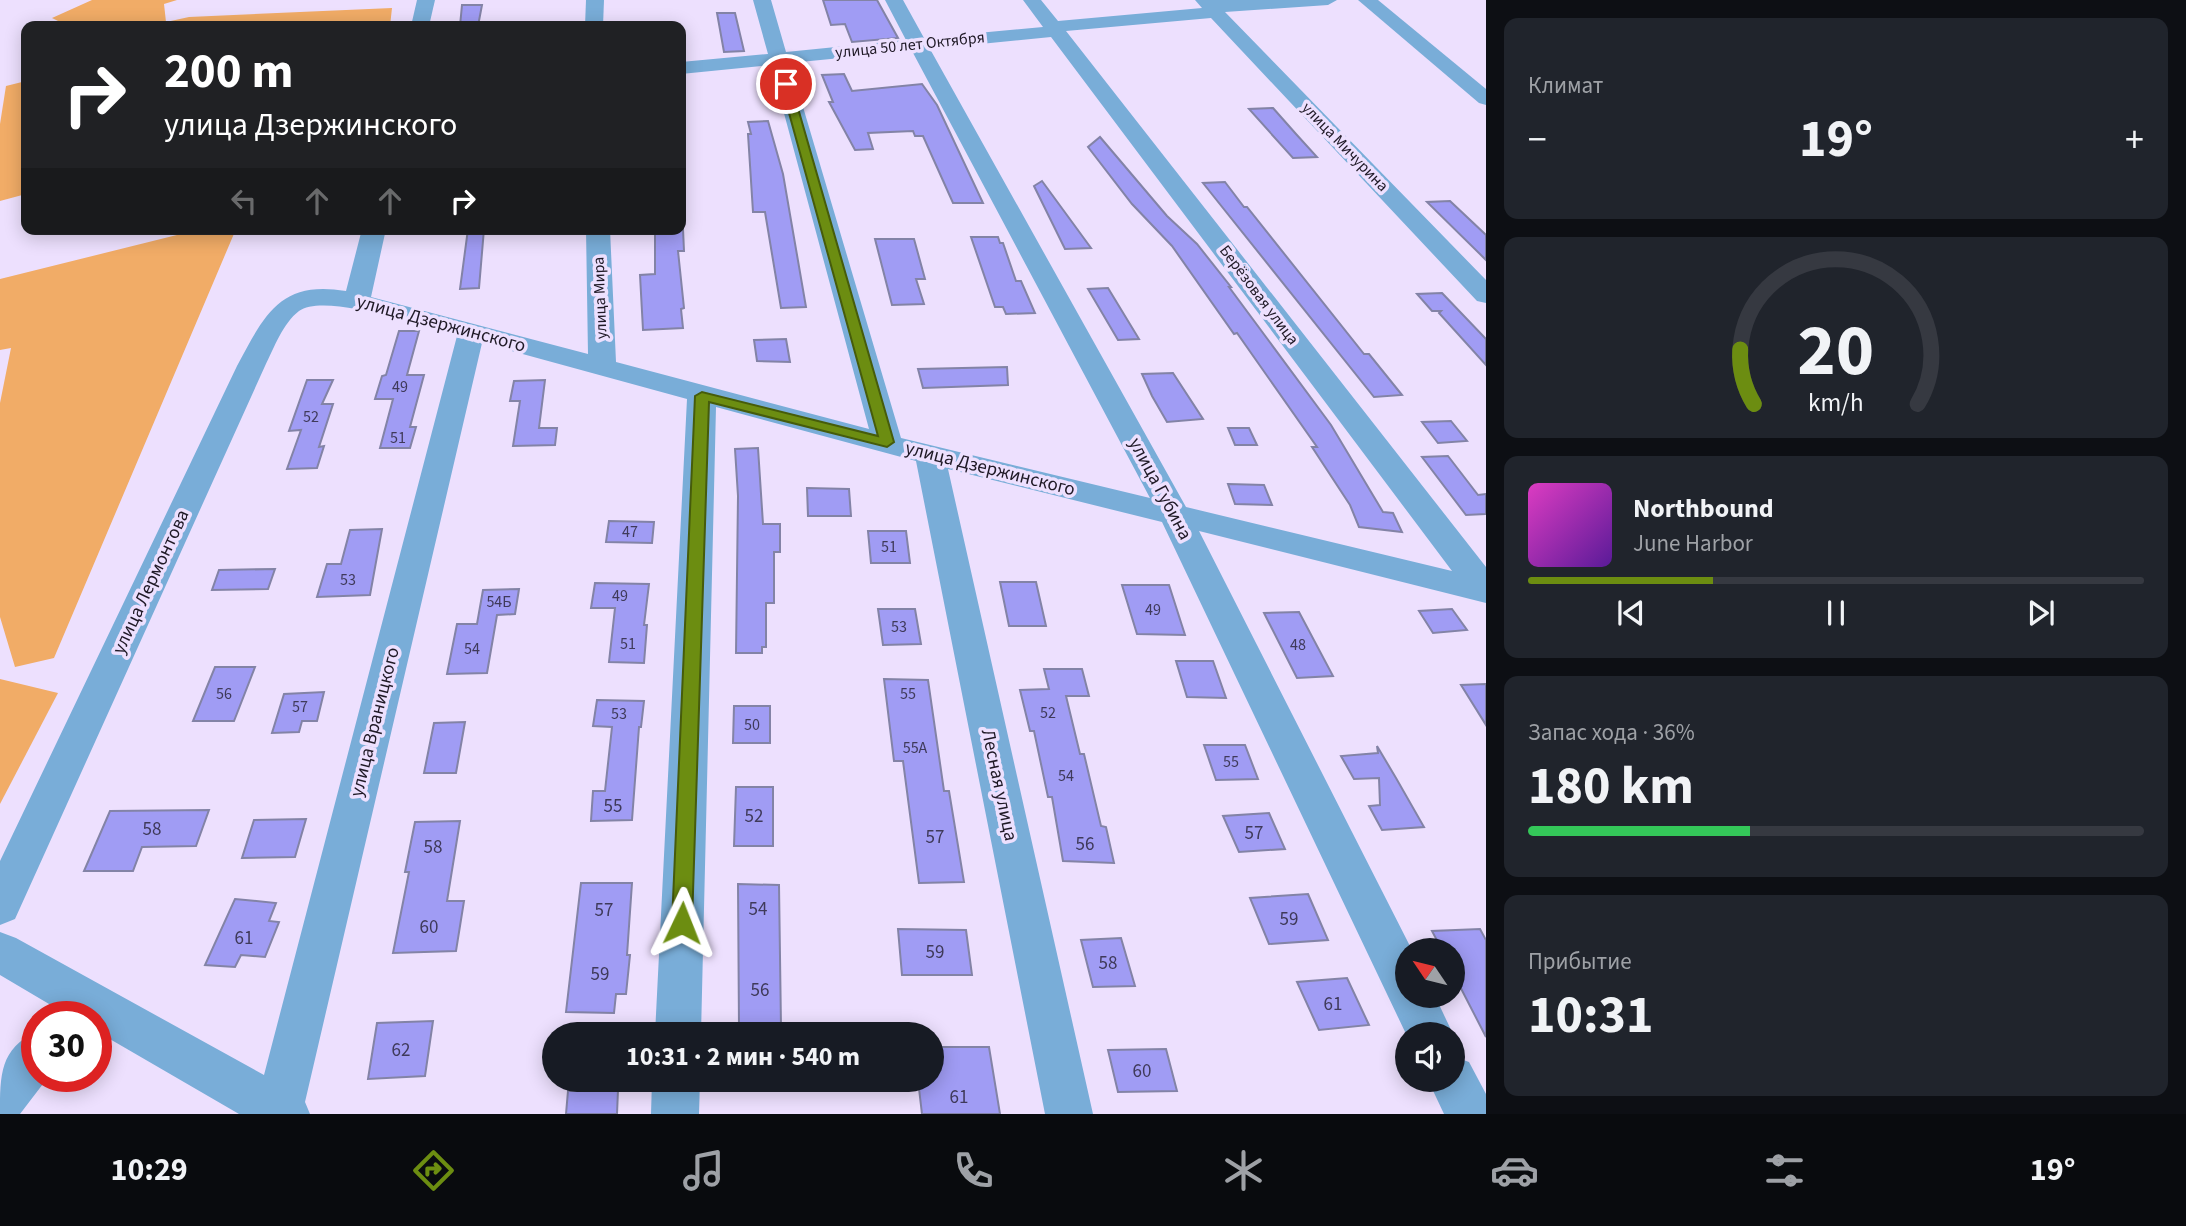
<!DOCTYPE html>
<html lang="ru">
<meta charset="utf-8">
<style>
body{margin:0;font-family:"Source Sans 3",sans-serif;background:#20242c;color:#f1f3f6;height:100vh;display:flex;flex-direction:column;font-size:26px;white-space:nowrap}
*{box-sizing:border-box;margin:0}
p{font-size:23px;color:#9ea1a6}
.icon{flex:none;width:38px;height:38px;fill:none;stroke:currentColor;stroke-width:2;stroke-linecap:round;stroke-linejoin:round}
.map{position:relative;flex:1;overflow:hidden}
.drawer{display:flex;flex-direction:column;gap:18px;padding:18px;background:#0d0f14;width:700px}
.drawer>*{flex:none}
.hud{position:absolute;left:21px;top:21px;width:665px;height:214px;border-radius:14px;box-shadow:0 4px 18px #0003;background:#202124;color:#fff;overflow:hidden}
.needle{width:46px;rotate:305deg}
.buttons{position:absolute;left:1395px;top:938px;display:grid;gap:14px}
.buttons a{display:grid;place-items:center;width:70px;height:70px;border-radius:50%;background:#171b24;box-shadow:0 4px 18px #0003;font-size:35px}
.speed{position:absolute;left:21px;top:1001px;display:flex;gap:14px;font-size:35px;font-weight:700;text-align:center}
.speed>*{display:grid;place-content:center;width:91px;height:91px;border-radius:50%;background:#171b24;box-shadow:0 4px 18px #0003;line-height:1}
.speed .limit{border:10px solid #d22;background:#fff;color:#111}
.pin{position:absolute;display:grid;place-items:center;width:60px;height:60px;color:#fff;margin:-30px;border:4px solid #fff;border-radius:50%;box-shadow:0 2px 7px #0007}
.me{position:absolute;width:77px;margin:-38px;rotate:2deg;stroke-linejoin:round;filter:drop-shadow(0 0 5px #0008)}
.turn{display:flex;align-items:center;gap:24px;height:147px;padding:0 28px;font-size:32px}
.turn .icon{width:91px;height:91px;stroke-width:2.5}
.turn b{display:block;font-size:49px;line-height:60px}
.lanes{display:flex;align-items:center;height:66px;padding:0 28px;background:#0003;justify-content:center;gap:35px;direction:ltr}
.lanes .off{opacity:.35}
.big{font-size:52px;font-weight:700;line-height:1.1}
.drawer .card{flex:1;display:flex;flex-direction:column;justify-content:center;gap:10px;min-width:0;padding:0 24px;border-radius:14px;background:#20242c}
.drawer .dial{align-items:center;gap:0}
.dial svg{height:182px;overflow:visible;fill:none;stroke:#363941;stroke-width:7;stroke-linecap:round;text-anchor:middle}
.dial text{fill:#f1f3f6;stroke:none}
.song{display:flex;align-items:center;gap:21px}
.cover{width:84px;height:84px;border-radius:10px;background:linear-gradient(135deg,hsl(310 70% 55%),hsl(270 70% 35%))}
.played{height:7px;border-radius:4px;background:linear-gradient(90deg,#6c8d11 30%,#363941 30%)}
.keys{display:flex;justify-content:space-around;direction:ltr}
.heat{display:flex;justify-content:space-between;align-items:center;font-size:38px;direction:ltr}
.charge{height:10px;border-radius:5px;background:linear-gradient(90deg,#34c759 36%,#363941 0)}
.trip{position:absolute;left:542px;top:1022px;width:402px;height:70px;border-radius:35px;background:#171b24;box-shadow:0 4px 18px #0003;font-weight:700;line-height:70px;text-align:center}
.menu{display:flex;height:112px;justify-content:space-around;align-items:center;background:#090b0e;color:#9ea1a6}
.menu .icon{width:49px;height:49px}
.menu .on{color:#6c8d11}
.menu b{font-size:32px;color:#f1f3f6}
main{display:flex;flex:1;min-height:0}
.map>svg:first-child{display:block}
.green{fill:#f1ac67}
.building{fill:#a09cf4;stroke:#8383a6;stroke-width:2}
.lines{fill:none;stroke-linecap:round;stroke-linejoin:round}
.minor{fill:#79add8;fill-rule:evenodd}
.route{fill:#6c8d11;stroke:#465c0b;stroke-width:2}
.labels{text-anchor:middle;dominant-baseline:central;stroke-width:7;stroke-linejoin:round;paint-order:stroke}
.far-street-label{font-size:16px;fill:#1f1926;stroke:#ede0fe}
.number-label{font-size:16px;fill:#3f3a5a}
.street-label{font-size:19px;fill:#1f1926;stroke:#ede0fe}
.near-number-label{font-size:19px;fill:#3f3a5a}
</style>
<main>
<div class="map">
<svg width="1486" height="1114" viewBox="0 0 1486 1114">
<rect width="100%" height="100%" fill="#ede0fe"/>
<g class="green">
<path d="M92,0H177L164,4L166,22L189,17L392,8L390,26H68L52,18Z"/>
<path d="M26,81V194L0,201V124L6,86Z"/>
<path d="M201,229H236L54,658L15,667L0,617V403L11,348L0,350V279Z"/>
<path d="M0,679L58,693L0,804Z"/>
</g>
<g class="building">
<path d="M823,0H877L898,38L852,42L845,24L831,25Z"/>
<path d="M462,5H482L478,26H460Z"/>
<path d="M717,13H735L744,51L724,52Z"/>
<path d="M844,74L852,91L922,84L937,105L983,203H953L923,136H915L913,131L868,133L873,149L855,150L829,102H833L822,75Z"/>
<path d="M1273,108L1296,134L1317,157L1293,158L1249,109Z"/>
<path d="M768,121L783,174L806,307L781,308L765,212H753L748,134H751L748,122Z"/>
<path d="M1100,137L1167,216L1197,244L1231,287H1229L1331,425L1383,512L1393,513L1402,532L1359,527L1350,505L1312,447H1317L1237,333L1234,334L1172,246L1132,204L1088,147Z"/>
<path d="M1042,181L1091,248L1065,249L1034,186Z"/>
<path d="M1225,182L1244,207H1247L1364,354H1369L1402,395L1374,397L1203,183Z"/>
<path d="M1450,201L1486,235V260L1427,202Z"/>
<path d="M468,229H484L479,288L460,289Z"/>
<path d="M655,229H683L684,251H678L684,308L681,309L683,328L643,330L640,275L655,274Z"/>
<path d="M971,237H998L1000,243H1003L1016,281H1021L1035,313L1006,314L1003,307H995Z"/>
<path d="M875,239H914L925,279H916L924,304L892,305Z"/>
<path d="M1108,288L1139,339L1118,340L1088,289Z"/>
<path d="M1442,293L1486,339V365L1439,313L1441,311H1432L1417,294Z"/>
<path d="M399,331H419L407,375H424L410,427H416L410,448H380L393,399H375L382,376L386,375Z"/>
<path d="M786,339L790,362L757,361L754,340Z"/>
<path d="M1007,367L1008,385L923,388L918,369Z"/>
<path d="M1173,373L1203,419L1167,422L1152,396L1142,374Z"/>
<path d="M307,380H333L322,404H333L319,447L324,446L317,468L287,469L301,430L289,431Z"/>
<path d="M545,380L539,428H557L555,445L513,446L520,401H510L514,381Z"/>
<path d="M1451,421L1467,441L1438,443L1422,422Z"/>
<path d="M1228,428H1249L1257,445H1235Z"/>
<path d="M758,448L763,524H780V552H774V603H766V647H762V653H736L738,496L735,449Z"/>
<path d="M1448,456L1478,495L1486,494V514L1466,515L1422,457Z"/>
<path d="M1228,484L1264,485L1272,505L1235,504Z"/>
<path d="M807,488L849,489L851,516H808Z"/>
<path d="M609,521L654,522L652,543L606,542Z"/>
<path d="M382,529L370,595L317,597L327,564H341L350,530Z"/>
<path d="M868,531H906L910,563H871Z"/>
<path d="M275,569L268,589L212,590L219,570Z"/>
<path d="M1000,582H1036L1046,626H1009Z"/>
<path d="M595,583L649,584L644,625H647L644,663L609,662L615,608H591Z"/>
<path d="M1122,585H1169L1185,635L1137,634Z"/>
<path d="M519,589L515,614L497,615L487,673L447,674L457,624H477L483,590Z"/>
<path d="M878,609H915L921,644L883,645Z"/>
<path d="M1452,609L1467,630L1433,633L1419,611Z"/>
<path d="M1299,612L1333,676L1297,678L1264,613Z"/>
<path d="M1176,661H1213L1226,698L1187,697Z"/>
<path d="M215,667H255L234,721H193Z"/>
<path d="M1044,669H1082L1089,696H1066L1080,754H1084L1101,826L1106,827L1114,863L1063,861L1052,797H1048L1034,731H1030L1020,690L1049,689Z"/>
<path d="M884,679L928,680L944,791H949L964,882L919,883L903,761H894Z"/>
<path d="M1486,684V725L1461,685Z"/>
<path d="M324,692L317,721H302L299,732L272,733L284,694Z"/>
<path d="M597,700L644,701L641,727H639L632,820L591,821L593,791H605L612,727L593,726Z"/>
<path d="M734,706H770V743H733Z"/>
<path d="M465,722L456,773H424L434,723Z"/>
<path d="M1204,745H1245L1258,779L1216,780Z"/>
<path d="M1377,746L1396,778L1424,827L1382,830L1369,806L1380,805L1379,778L1354,779L1341,756L1378,753Z"/>
<path d="M736,787H773V846H734Z"/>
<path d="M209,810L196,846L142,847L133,871H84L110,811Z"/>
<path d="M1269,813L1285,849L1239,852L1223,816Z"/>
<path d="M306,819L295,857L242,858L254,820Z"/>
<path d="M460,821L447,901H464L456,951L393,953L409,872H405L415,822Z"/>
<path d="M581,883H632L627,955H630L626,994H616L614,1013L566,1012Z"/>
<path d="M738,884L779,885L781,1028H739Z"/>
<path d="M1308,894L1328,940L1269,944L1250,898Z"/>
<path d="M235,899L276,903L269,921L279,922L265,957L241,955L235,967L205,965Z"/>
<path d="M898,929L966,930L972,975H902Z"/>
<path d="M1480,929L1486,940V1037L1452,971V950H1442L1432,931Z"/>
<path d="M1121,938L1135,986L1093,987L1081,940Z"/>
<path d="M1347,978L1369,1025L1319,1030L1297,982Z"/>
<path d="M433,1021L425,1076L368,1079L377,1023Z"/>
<path d="M933,1047H989L1000,1114H922L918,1080H933Z"/>
<path d="M1166,1049L1177,1091L1118,1092L1108,1050Z"/>
<path d="M618,1090L617,1114H566L568,1091Z"/>
</g>
<g class="lines">
<g class="minor">
<path d="M417,0H435L429,26H411Z"/>
<path d="M586,0H604L603,26H585Z"/>
<path d="M753,0H771L786,52L906,40L885,0H903L924,38L1043,27L1023,0H1041L1058,21L1202,8L1195,0H1337L1328,5L1225,12L1486,280V303L1477,301L1211,18L1066,31L1486,567V603L1199,531L1412,950H1407V996H1435L1453,1034L1452,1036H1407L1162,522L948,469L1093,1114H1045L916,461L716,407L701,1034H655L687,399L482,343L305,1102L310,1114H239L96,1031V1017H71L0,975V932L16,938L264,1075L457,336C424,327 325,292 299,311C283,323 274,348 265,366L15,919L0,925V861L237,366C265,314 280,280 346,291L362,229H386L371,297L588,354L586,229H610L616,362L869,429L771,65L681,74V62L768,54ZM1051,37L1452,571L1186,507L930,49ZM912,51L1150,498L901,438L790,63Z"/>
<path d="M1358,0H1378L1486,89V105L1479,103Z"/>
<path d="M37,1031V1076H49L20,1114H0C0,1074 0,1049 37,1031Z"/>
<path d="M1452,1056L1469,1062L1486,1094V1114H1444L1428,1080H1452Z"/>
<path d="M652,1080H700L699,1114H651Z"/>
</g>
</g>
<path class="route" d="M786,81L791,84L894,442L887,447L709,402L692,923L689,930L682,932L675,930L672,923L695,396L702,392L878,436L781,84Z"/>
<g class="labels">
<g class="far-street-label">
<text transform="translate(910 45) rotate(-6)">улица 50 лет Октября</text>
<text transform="translate(1345 147) rotate(46)">улица Мичурина</text>
<text transform="translate(1259 295) rotate(53)">Берёзовая улица</text>
<text transform="translate(600 298) rotate(-92)">улица Мира</text>
</g>
<g class="number-label">
<text x="400" y="387">49</text>
<text x="311" y="417">52</text>
<text x="398" y="438">51</text>
<text x="630" y="532">47</text>
<text x="889" y="547">51</text>
<text x="348" y="580">53</text>
<text x="620" y="596">49</text>
<text x="499" y="602">54Б</text>
<text x="1153" y="610">49</text>
<text x="899" y="627">53</text>
<text x="628" y="644">51</text>
<text x="1298" y="645">48</text>
<text x="472" y="649">54</text>
<text x="224" y="694">56</text>
<text x="908" y="694">55</text>
<text x="300" y="707">57</text>
<text x="1048" y="713">52</text>
<text x="619" y="714">53</text>
<text x="752" y="725">50</text>
<text x="915" y="748">55А</text>
<text x="1231" y="762">55</text>
<text x="1066" y="776">54</text>
</g>
<g class="street-label">
<text transform="translate(441 324) rotate(15)">улица Дзержинского</text>
<text transform="translate(990 469) rotate(14)">улица Дзержинского</text>
<text transform="translate(1160 489) rotate(62)">улица Губина</text>
<text transform="translate(151 582) rotate(-65)">улица Лермонтова</text>
<text transform="translate(375 722) rotate(-76)">улица Враницкого</text>
<text transform="translate(999 785) rotate(78)">Лесная улица</text>
</g>
<g class="near-number-label">
<text x="613" y="806">55</text>
<text x="754" y="816">52</text>
<text x="152" y="829">58</text>
<text x="1254" y="833">57</text>
<text x="935" y="837">57</text>
<text x="1085" y="844">56</text>
<text x="433" y="847">58</text>
<text x="758" y="909">54</text>
<text x="604" y="910">57</text>
<text x="1289" y="919">59</text>
<text x="429" y="927">60</text>
<text x="244" y="938">61</text>
<text x="935" y="952">59</text>
<text x="1108" y="963">58</text>
<text x="600" y="974">59</text>
<text x="760" y="990">56</text>
<text x="1333" y="1004">61</text>
<text x="401" y="1050">62</text>
<text x="1142" y="1071">60</text>
<text x="959" y="1097">61</text>
</g>
</g>
</svg>
<div class="buttons">
<a><svg class="needle" viewBox="-14 -14 28 28"><path d="M0-13l5 13h-10z" fill="#e53935"/><path d="M0 13l5-13h-10z" fill="#9ea1a6"/></svg></a>
<a><svg class="icon" aria-label="sound" viewBox="0 0 24 24"><path d="M4 9h4l5-4v14l-5-4H4zM17 9q2 3 0 6"/></svg></a>
</div>
<div class="speed"><div class="limit">30</div></div>
<div class="pin" style="left:786px;top:84px;background:#d93025"><svg class="icon" aria-label="arrive" viewBox="0 0 24 24"><path d="M6 21V4h12l-3 4 3 4H6"/></svg></div>
<svg class="me" style="left:682px;top:923px" viewBox="-20 -20 40 40"><path d="M0-17L14 15 0 8-14 15z" fill="#6c8d11" stroke="#fff" stroke-width="4"/></svg>
<div class="trip">10:31 · 2 мин · 540 m</div>
<div class="hud">
<div class="turn"><svg class="icon" aria-label="right" viewBox="0 0 24 24"><path d="M7 20v-9h11M14 6l5 5-5 5"/></svg><div><b>200 m</b>улица Дзержинского</div></div>
<div class="lanes"><svg class="icon off" aria-label="left" viewBox="0 0 24 24"><path d="M17 20v-9H6M10 6l-5 5 5 5"/></svg><svg class="icon off" aria-label="ahead" viewBox="0 0 24 24"><path d="M12 20V5M6 11l6-6 6 6"/></svg><svg class="icon off" aria-label="ahead" viewBox="0 0 24 24"><path d="M12 20V5M6 11l6-6 6 6"/></svg><svg class="icon" aria-label="right" viewBox="0 0 24 24"><path d="M7 20v-9h11M14 6l5 5-5 5"/></svg></div>
</div>
</div>
<section class="drawer">
<div class="card"><p>Климат</p>
<div class="heat"><a>−</a><b class="big">19°</b><a>+</a></div>
</div>
<div class="card dial"><svg viewBox="0 0 100 80">
<path d="M14 69A42 42 0 1 1 86 69"/>
<path d="M14 69A42 42 0 0 1 8 45" stroke="#6c8d11"/>
<text x="50" y="56" font-size="32" font-weight="700">20</text>
<text x="50" y="72" font-size="11">km/h</text>
</svg></div>
<div class="card">
<div class="song"><i class="cover"></i><div><b>Northbound</b><p>June Harbor</p></div></div>
<div class="played"></div>
<div class="keys"><svg class="icon" aria-label="previous" viewBox="0 0 24 24"><path d="M18 5L8 12l10 7zM5 5v14"/></svg><svg class="icon" aria-label="pause" viewBox="0 0 24 24"><path d="M8 5v14M16 5v14"/></svg><svg class="icon" aria-label="next" viewBox="0 0 24 24"><path d="M6 5l10 7-10 7zM19 5v14"/></svg></div>
</div>
<div class="card"><p>Запас хода · 36%</p><b class="big">180 km</b><div class="charge"></div></div>
<div class="card"><p>Прибытие</p><b class="big">10:31</b></div>
</section>
</main>
<nav class="menu">
<b>10:29</b>
<svg class="icon on" aria-label="directions" viewBox="0 0 24 24"><path d="M12 3l9 9-9 9-9-9zM9 14v-3h6M13 9l2 2-2 2"/></svg>
<svg class="icon" aria-label="music" viewBox="0 0 24 24"><path d="M9 18V5l10-2v13"/><circle cx="6" cy="18" r="3"/><circle cx="16" cy="16" r="3"/></svg>
<svg class="icon" aria-label="phone" viewBox="0 0 24 24"><path d="M5 4h4l2 5-3 2q2 4 5 5l2-3 5 2v4C11 20 4 13 5 4z"/></svg>
<svg class="icon" aria-label="climate" viewBox="0 0 24 24"><path d="M12 3v18M4 7l16 10M4 17L20 7"/></svg>
<svg class="icon" aria-label="car" viewBox="0 0 24 24"><path d="M5 17H2v-5l4-1 3-4h7l3 4 3 1v5h-3M9 17h6M6 11h13"/><circle cx="7" cy="17" r="2"/><circle cx="17" cy="17" r="2"/></svg>
<svg class="icon" aria-label="filters" viewBox="0 0 24 24"><path d="M4 7h16M4 17h16"/><circle cx="9" cy="7" r="2"/><circle cx="15" cy="17" r="2"/></svg>
<b>19°</b>
</nav>
